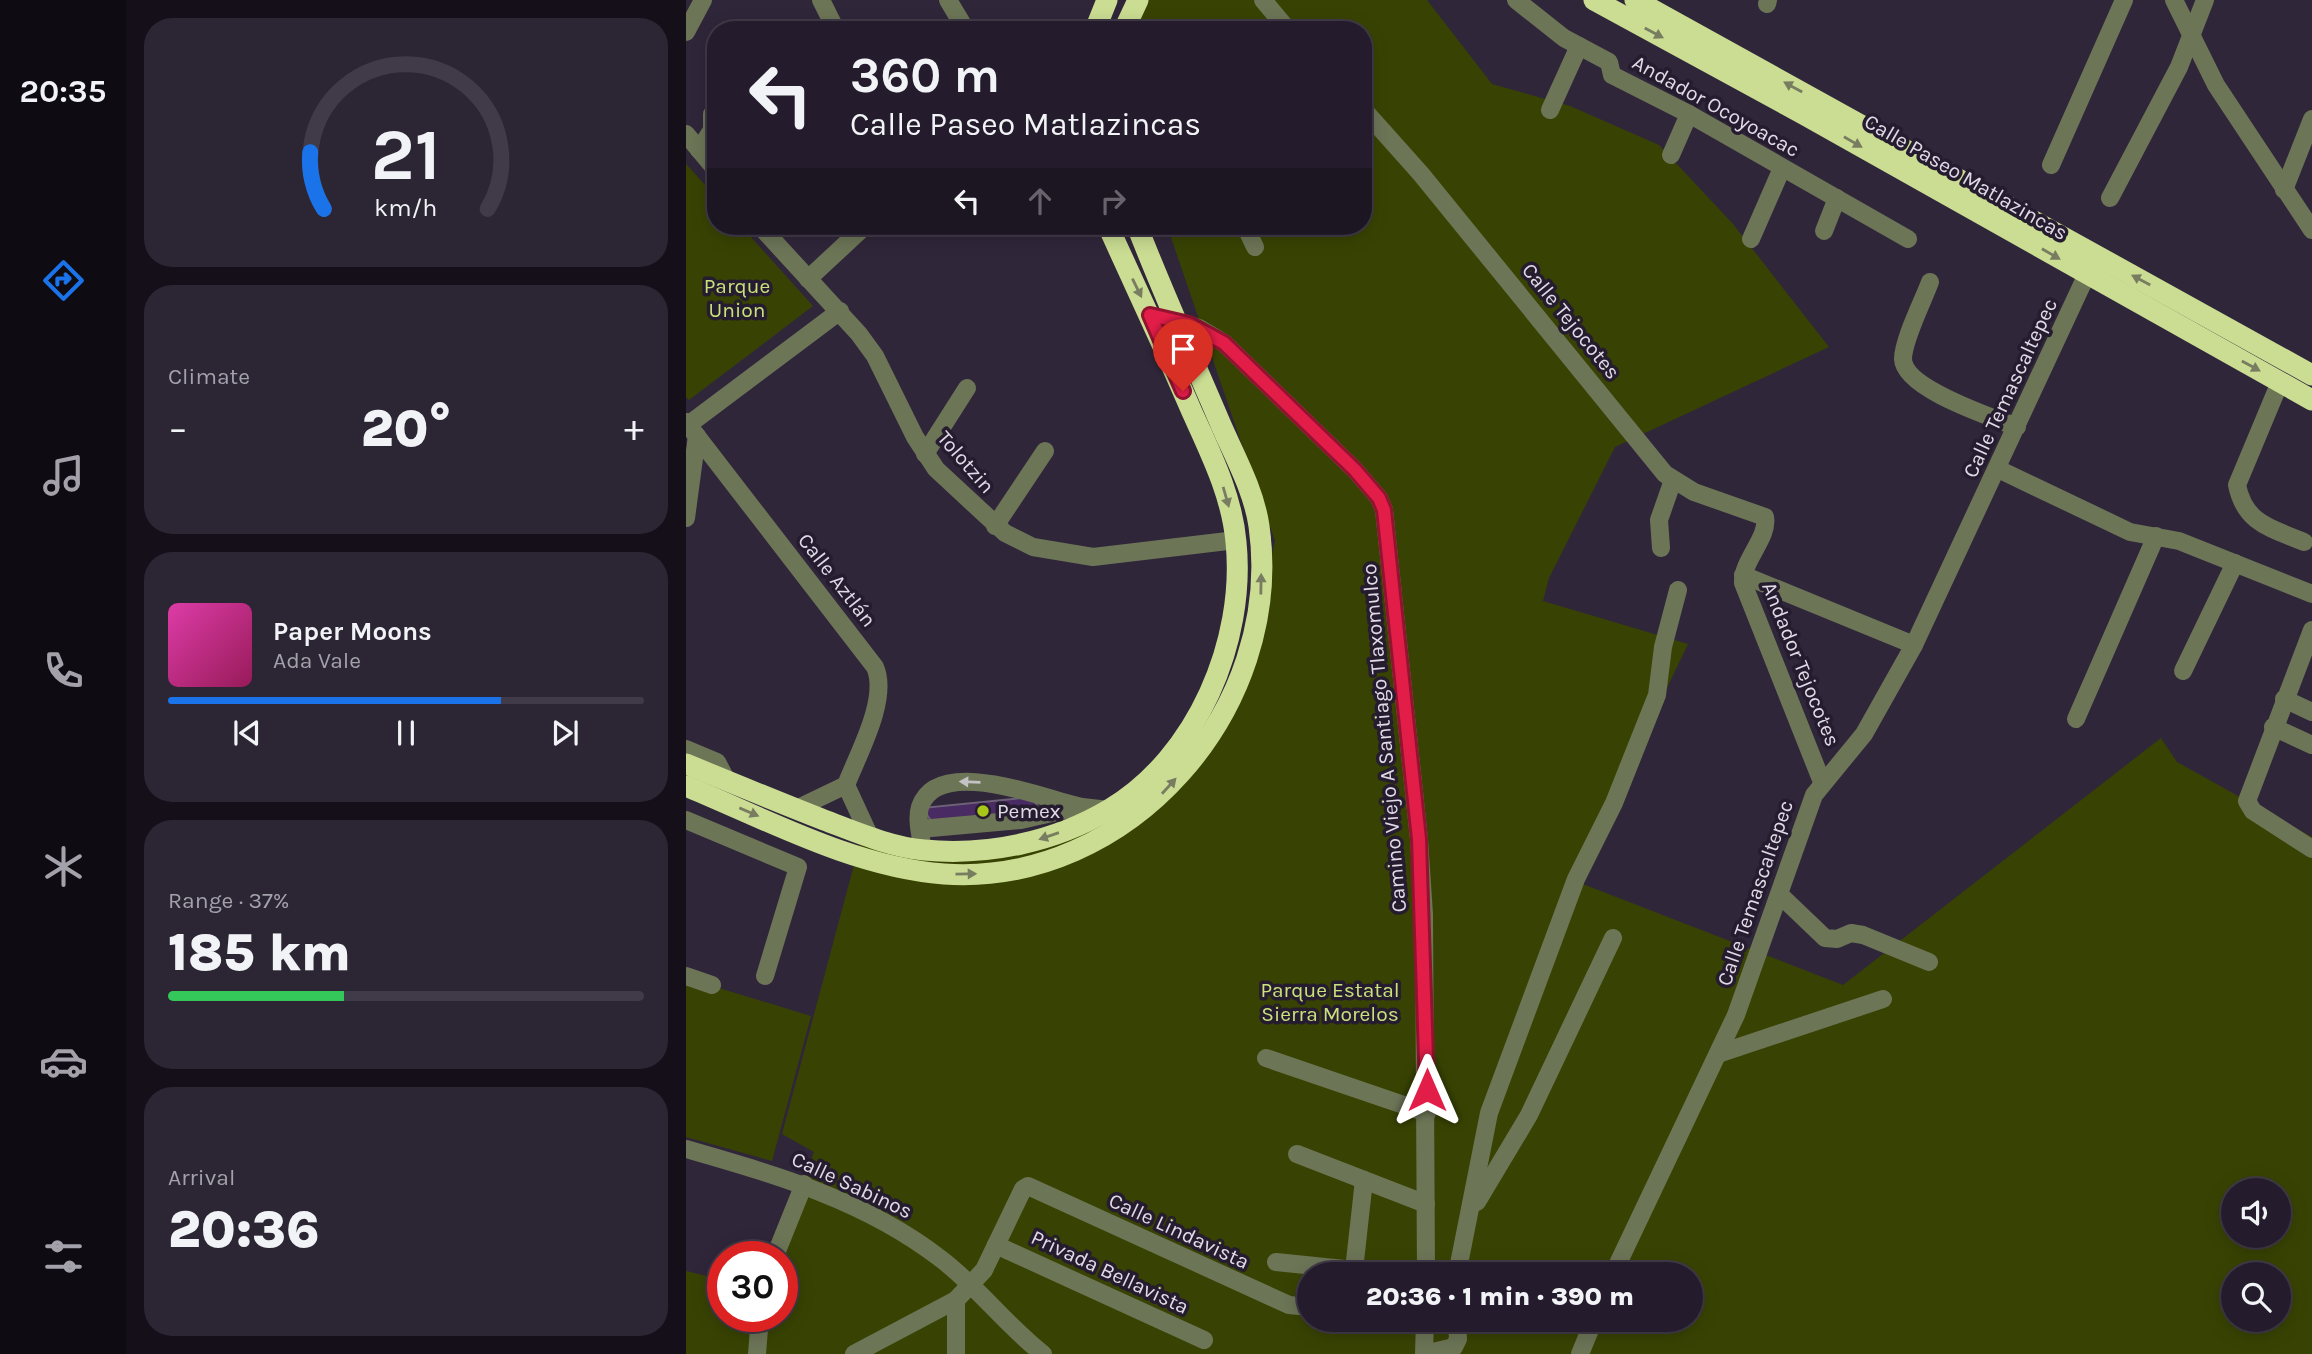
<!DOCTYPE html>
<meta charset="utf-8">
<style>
body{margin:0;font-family:Karla,sans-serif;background:#2c2534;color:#f1f3f6;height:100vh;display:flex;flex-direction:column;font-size:26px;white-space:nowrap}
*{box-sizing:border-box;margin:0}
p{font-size:23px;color:#a3a1a9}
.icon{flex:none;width:38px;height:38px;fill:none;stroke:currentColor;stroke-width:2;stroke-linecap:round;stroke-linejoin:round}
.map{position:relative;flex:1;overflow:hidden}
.panel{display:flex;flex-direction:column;gap:18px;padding:18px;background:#140f18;width:560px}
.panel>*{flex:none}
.top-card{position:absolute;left:21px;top:21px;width:665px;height:214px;border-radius:28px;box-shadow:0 4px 18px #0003,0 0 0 2px #413a48;background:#241c2c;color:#f1f3f6;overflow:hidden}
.buttons{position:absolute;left:1535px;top:1178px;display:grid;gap:14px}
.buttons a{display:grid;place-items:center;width:70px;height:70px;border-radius:50%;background:#241c2c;box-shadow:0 4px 18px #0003,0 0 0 2px #413a48;font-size:35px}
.speed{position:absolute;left:21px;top:1241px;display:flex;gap:14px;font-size:35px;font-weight:700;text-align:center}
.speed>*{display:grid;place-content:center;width:91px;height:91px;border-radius:50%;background:#241c2c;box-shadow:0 4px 18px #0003,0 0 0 2px #413a48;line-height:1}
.speed .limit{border:10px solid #d22;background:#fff;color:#111}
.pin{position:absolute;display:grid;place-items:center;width:60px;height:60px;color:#fff;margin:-72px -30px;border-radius:50% 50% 50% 0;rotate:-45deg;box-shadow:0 0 7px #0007}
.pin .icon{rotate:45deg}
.me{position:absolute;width:77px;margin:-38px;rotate:0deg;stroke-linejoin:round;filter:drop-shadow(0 0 5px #0008)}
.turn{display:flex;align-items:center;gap:24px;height:147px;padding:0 28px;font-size:32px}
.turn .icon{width:91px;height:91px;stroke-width:2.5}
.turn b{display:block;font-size:49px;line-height:60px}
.lanes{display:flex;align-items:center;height:66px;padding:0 28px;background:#0003;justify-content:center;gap:35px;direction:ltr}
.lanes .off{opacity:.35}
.big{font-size:52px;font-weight:800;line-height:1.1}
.panel .widget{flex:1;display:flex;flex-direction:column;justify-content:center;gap:10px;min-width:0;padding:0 24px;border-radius:28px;background:#2c2534}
.panel .dial{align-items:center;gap:0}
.dial svg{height:182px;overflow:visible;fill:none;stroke:#413a48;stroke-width:7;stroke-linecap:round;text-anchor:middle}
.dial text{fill:#f1f3f6;stroke:none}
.song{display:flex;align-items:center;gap:21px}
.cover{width:84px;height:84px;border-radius:10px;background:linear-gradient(135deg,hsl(320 70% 55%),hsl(330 70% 35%))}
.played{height:7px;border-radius:4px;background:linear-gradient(90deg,#1a73e8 70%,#413a48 70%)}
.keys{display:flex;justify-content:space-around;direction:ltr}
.heat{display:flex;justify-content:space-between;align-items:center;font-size:38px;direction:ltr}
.charge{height:10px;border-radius:5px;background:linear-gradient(90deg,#34c759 37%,#413a48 0)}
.trip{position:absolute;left:611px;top:1262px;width:406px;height:70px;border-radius:35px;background:#241c2c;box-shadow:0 4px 18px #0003,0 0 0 2px #413a48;font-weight:800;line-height:70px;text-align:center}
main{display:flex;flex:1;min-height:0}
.menu{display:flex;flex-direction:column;width:126px;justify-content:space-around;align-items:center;background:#0e0b12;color:#a3a1a9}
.menu .icon{width:49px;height:49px}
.menu .active{color:#1a73e8}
.menu b{font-size:32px;color:#f1f3f6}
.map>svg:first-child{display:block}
.green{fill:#384303;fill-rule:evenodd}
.building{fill:#492a63;stroke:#6c6178;stroke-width:2}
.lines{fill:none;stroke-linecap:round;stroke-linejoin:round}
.minor{stroke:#6d7557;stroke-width:18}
.highway{stroke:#cadd92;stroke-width:21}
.oneway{fill:#787c60}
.oneway2{fill:#c4c2c4}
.route-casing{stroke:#92132f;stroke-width:18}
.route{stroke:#e11d48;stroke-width:12}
.poi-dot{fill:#a9c719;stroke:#261c2f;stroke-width:2.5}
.labels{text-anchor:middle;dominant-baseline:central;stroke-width:7;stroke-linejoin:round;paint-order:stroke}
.street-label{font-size:21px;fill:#e1dbe8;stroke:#261c2f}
.park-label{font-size:21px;fill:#cae17c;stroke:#261c2f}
.poi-label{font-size:21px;fill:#e1dbe8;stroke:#261c2f;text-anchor:start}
</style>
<main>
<nav class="menu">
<b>20:35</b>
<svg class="icon active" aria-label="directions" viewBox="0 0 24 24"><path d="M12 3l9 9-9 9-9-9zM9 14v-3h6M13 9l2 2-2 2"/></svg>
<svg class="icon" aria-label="music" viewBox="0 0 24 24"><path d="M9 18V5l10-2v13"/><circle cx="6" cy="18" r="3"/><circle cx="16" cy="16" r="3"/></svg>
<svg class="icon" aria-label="phone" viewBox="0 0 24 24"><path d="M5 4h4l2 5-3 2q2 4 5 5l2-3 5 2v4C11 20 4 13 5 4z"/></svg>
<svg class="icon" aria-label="climate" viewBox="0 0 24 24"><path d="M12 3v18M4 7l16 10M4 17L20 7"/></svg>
<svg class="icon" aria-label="car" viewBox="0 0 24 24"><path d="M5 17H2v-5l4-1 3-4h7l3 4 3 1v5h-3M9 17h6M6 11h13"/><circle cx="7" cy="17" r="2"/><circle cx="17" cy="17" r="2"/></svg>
<svg class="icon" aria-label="filters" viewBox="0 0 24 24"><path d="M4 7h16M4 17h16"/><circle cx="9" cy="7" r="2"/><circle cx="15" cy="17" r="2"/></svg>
</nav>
<section class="panel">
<div class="widget dial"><svg viewBox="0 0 100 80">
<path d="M14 69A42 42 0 1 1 86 69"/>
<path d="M14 69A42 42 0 0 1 8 44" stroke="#1a73e8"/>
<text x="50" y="56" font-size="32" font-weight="700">21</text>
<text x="50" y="72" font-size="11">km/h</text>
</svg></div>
<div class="widget"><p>Climate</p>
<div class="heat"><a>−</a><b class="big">20°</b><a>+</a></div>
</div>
<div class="widget">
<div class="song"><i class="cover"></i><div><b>Paper Moons</b><p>Ada Vale</p></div></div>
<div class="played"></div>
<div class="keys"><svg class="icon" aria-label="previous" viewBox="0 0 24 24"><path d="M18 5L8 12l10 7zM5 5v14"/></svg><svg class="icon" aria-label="pause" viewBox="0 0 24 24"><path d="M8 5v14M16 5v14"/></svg><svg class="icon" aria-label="next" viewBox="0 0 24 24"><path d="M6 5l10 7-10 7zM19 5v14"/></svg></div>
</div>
<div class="widget"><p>Range · 37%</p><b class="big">185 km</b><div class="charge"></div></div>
<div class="widget"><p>Arrival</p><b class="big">20:36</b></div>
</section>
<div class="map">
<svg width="1626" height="1354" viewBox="0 0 1626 1354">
<rect width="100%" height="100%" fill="#30263a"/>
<g class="green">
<path d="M451,0H741L806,84L884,106L973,145L1047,224L1143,347L929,447L863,578L857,601L1002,644L889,881L1157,985L1475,738L1491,762L1626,837V1354H0V1271L37,1280V1316H96V1256H85L128,1152L96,1134L176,835L306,853L484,782L554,686L589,541L481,226H677V30H446ZM1547,1190H1592V1236H1547ZM623,1274H1004V1320H623ZM1547,1274H1592V1320H1547Z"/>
<path d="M0,164L30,197V226H55L127,306L3,400L0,397Z"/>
<path d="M0,978L125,1016L86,1161L0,1137Z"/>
</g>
<path class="building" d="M346,797L357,815L249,826L236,808Z"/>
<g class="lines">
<g class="minor">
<path d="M135,0L150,30"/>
<path d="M262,0L280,30"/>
<path d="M577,0L602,30"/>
<path d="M830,0L878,38L923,62L926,75L1003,114L1222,239"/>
<path d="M1488,0L1530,85L1626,230"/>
<path d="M1081,4L1082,0"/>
<path d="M0,32L17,0"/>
<path d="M677,109L735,174L979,474L1008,492L1079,517C1083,538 1056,560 1057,583L1136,782"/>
<path d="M864,110L893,46"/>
<path d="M0,134L30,170"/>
<path d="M13,150L26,130V114"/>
<path d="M985,155L1003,114"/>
<path d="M1365,165L1438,0"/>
<path d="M1598,190L1626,119"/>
<path d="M1424,198L1493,67L1519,0"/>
<path d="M74,226L173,334L189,356L229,437L250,469L319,533L347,547L407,557L550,540"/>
<path d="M559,226L569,247"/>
<path d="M1138,231L1151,198"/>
<path d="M1065,239L1096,168"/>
<path d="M122,279L179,226"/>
<path d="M1244,282C1237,301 1217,340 1217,359C1218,389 1306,417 1331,427"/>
<path d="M482,318L513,328L538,343L669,470L693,498L698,510L733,839L738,914L740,1274"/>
<path d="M1594,382L1551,485C1559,524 1585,528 1618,542"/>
<path d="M0,422L189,667C203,699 172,754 160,785L110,809"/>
<path d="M2,425L154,311"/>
<path d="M239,454L281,388"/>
<path d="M1312,469L1444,532L1493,541L1626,594"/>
<path d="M0,518L11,436"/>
<path d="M309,526L359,451"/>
<path d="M975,548L973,520L987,480"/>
<path d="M1057,575L1228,645"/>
<path d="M1626,630L1561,801L1567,811L1626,849"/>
<path d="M1497,671L1549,563"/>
<path d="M1598,699L1626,712"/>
<path d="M1390,719L1470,536"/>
<path d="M1587,727L1626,745"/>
<path d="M0,749L31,762L41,781"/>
<path d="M160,785L184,837"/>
<path d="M0,820L112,867L79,976"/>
<path d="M234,829L335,820L392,807"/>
<path d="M237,850C235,837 230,820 234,807C252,754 361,800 396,807C405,808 414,809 423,810"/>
<path d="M1094,895L1139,938L1151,939L1165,933L1177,935L1243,962"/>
<path d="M0,976L26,985"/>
<path d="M1032,1054L1197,999"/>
<path d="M580,1058L741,1113"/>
<path d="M0,1149C90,1175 179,1200 255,1259C292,1287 320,1325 357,1354"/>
<path d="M611,1154L740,1204"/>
<path d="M791,1202L843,1115L927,938"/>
<path d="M310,1245L518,1340"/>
<path d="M89,1256L118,1184"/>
<path d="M590,1262L668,1270L678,1180"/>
<path d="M771,1274L803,1113L890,879L928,803L971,695L977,647L992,590"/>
<path d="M927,1274L1050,1015L1128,795L1178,734L1228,645L1401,274"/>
<path d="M739,1320L738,1354L768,1347L772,1339L771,1320"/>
<path d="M71,1354L74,1316"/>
<path d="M168,1354L270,1300"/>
<path d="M270,1354V1300L298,1270L337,1189L342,1186L603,1305L623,1307"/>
<path d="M894,1354L908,1320"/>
</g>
<g class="highway">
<path d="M908,0L1119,115L1626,400"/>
<path d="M949,0L1626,375"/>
<path d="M409,30L421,0"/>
<path d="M438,30L452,0"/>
<path d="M0,764C46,783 92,802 138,820C170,832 204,847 238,850C302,856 369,842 424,809C511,757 560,641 550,542C546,496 525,454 506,412C479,349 450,288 422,226"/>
<path d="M0,786C82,820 168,867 258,874C443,887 599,708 573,526C568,491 549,457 535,425C507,359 477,293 451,226"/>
</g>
</g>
<defs><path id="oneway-solid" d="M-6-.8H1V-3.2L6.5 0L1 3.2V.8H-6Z" transform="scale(1.75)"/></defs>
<g class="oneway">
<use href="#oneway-solid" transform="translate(968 33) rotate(28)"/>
<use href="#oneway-solid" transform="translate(1107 87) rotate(-151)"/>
<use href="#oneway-solid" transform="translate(1167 142) rotate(30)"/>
<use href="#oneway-solid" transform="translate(1365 254) rotate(30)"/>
<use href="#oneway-solid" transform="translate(1455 280) rotate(-152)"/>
<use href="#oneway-solid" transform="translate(451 288) rotate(64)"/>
<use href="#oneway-solid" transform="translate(1565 366) rotate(29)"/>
<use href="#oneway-solid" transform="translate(540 497) rotate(74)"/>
<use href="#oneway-solid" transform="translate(575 584) rotate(-89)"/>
<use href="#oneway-solid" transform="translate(483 786) rotate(-48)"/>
<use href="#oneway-solid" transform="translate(63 812) rotate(23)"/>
<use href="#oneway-solid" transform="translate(363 836) rotate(161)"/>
<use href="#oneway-solid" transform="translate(280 874) rotate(-1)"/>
</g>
<use class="oneway2" href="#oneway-solid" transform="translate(284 782) rotate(-178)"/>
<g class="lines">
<g class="route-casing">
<path id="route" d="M497,391L464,315L503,324L538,343L669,470L693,498L698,510L733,839L741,1090"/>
</g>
<use href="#route" class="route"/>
</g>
<circle class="poi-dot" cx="297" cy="811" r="7"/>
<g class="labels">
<g class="street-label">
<text transform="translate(1030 106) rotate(29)">Andador Ocoyoacac</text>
<text transform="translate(1280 177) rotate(30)">Calle Paseo Matlazincas</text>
<text transform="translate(885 321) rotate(51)">Calle Tejocotes</text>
<text transform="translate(1324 388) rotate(-65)">Calle Temascaltepec</text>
<text transform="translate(280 462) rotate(49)">Tolotzin</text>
<text transform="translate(151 580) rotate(52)">Calle Aztlán</text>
<text transform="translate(1115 664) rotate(68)">Andador Tejocotes</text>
<text transform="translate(698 738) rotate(-95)">Camino Viejo A Santiago Tlaxomulco</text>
<text transform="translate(1069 893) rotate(-71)">Calle Temascaltepec</text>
<text transform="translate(166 1185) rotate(25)">Calle Sabinos</text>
<text transform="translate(493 1231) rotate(25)">Calle Lindavista</text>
<text transform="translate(424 1272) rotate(25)">Privada Bellavista</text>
</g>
<g class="park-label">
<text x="51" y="286">Parque<tspan x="51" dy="24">Union</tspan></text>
<text x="644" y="990">Parque Estatal<tspan x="644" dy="24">Sierra Morelos</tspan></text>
</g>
<g class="poi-label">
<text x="311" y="811">Pemex</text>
</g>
</g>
</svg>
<div class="buttons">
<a><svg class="icon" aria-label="sound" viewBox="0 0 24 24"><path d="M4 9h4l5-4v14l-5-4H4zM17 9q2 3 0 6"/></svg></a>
<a><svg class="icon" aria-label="search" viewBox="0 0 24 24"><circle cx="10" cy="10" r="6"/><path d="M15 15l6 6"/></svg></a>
</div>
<div class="speed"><div class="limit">30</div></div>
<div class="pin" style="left:497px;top:391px;background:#d93025"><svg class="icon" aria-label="arrive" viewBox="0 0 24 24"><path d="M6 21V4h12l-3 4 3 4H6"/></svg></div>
<svg class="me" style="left:741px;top:1090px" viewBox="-20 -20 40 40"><path d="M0-17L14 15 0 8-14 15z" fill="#e11d48" stroke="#fff" stroke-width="4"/></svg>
<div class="trip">20:36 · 1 min · 390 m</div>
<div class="top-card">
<div class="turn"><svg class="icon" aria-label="left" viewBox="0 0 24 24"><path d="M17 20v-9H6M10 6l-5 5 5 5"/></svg><div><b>360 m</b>Calle Paseo Matlazincas</div></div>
<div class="lanes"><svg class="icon" aria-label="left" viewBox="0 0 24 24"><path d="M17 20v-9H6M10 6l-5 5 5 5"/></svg><svg class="icon off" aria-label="ahead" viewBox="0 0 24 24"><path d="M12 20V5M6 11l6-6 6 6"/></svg><svg class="icon off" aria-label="right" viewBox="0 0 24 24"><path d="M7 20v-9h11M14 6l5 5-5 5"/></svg></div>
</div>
</div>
</main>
